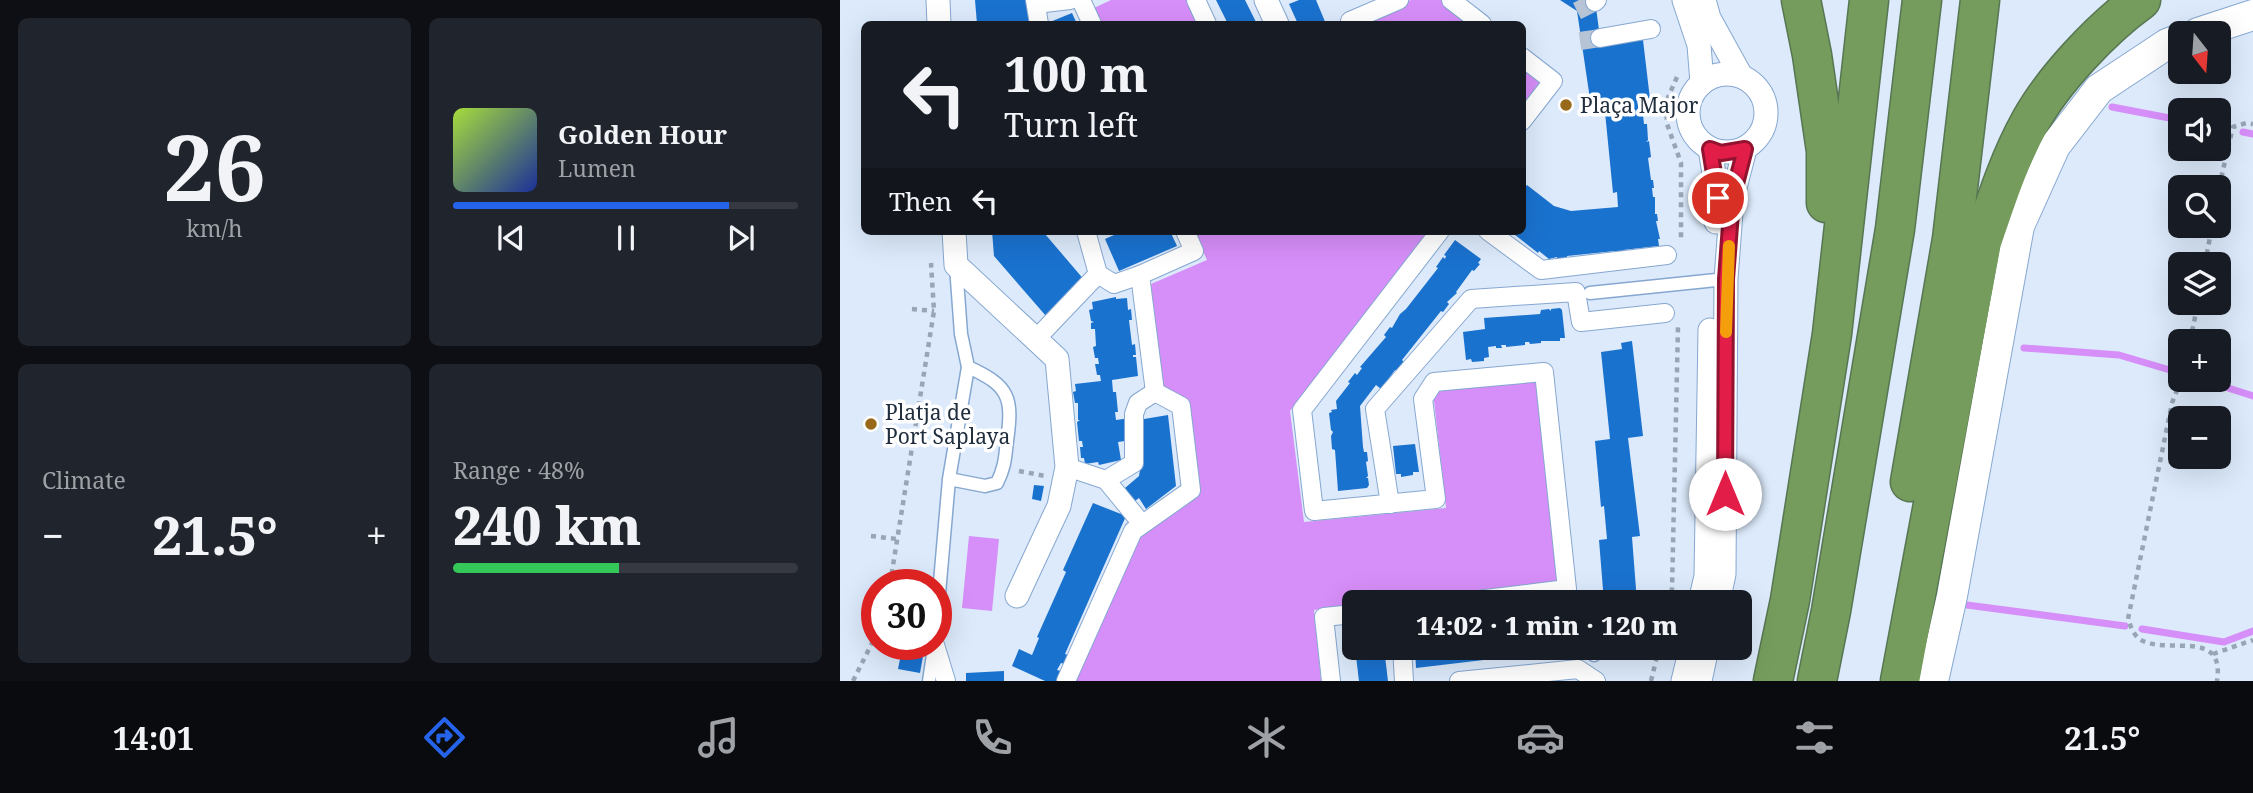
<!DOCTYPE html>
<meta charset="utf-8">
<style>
body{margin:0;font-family:"Noto Serif",serif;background:#20242c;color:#f1f3f6;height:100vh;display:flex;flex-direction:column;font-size:26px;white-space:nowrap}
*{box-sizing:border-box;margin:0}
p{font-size:23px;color:#9ea1a6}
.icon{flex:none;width:38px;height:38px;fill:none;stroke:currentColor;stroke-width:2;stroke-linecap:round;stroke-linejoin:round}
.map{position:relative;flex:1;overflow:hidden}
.panel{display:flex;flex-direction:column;gap:18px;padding:18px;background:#0d0f14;width:840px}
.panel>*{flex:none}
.top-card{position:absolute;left:21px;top:21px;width:665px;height:214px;border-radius:10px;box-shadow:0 7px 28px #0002;background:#171b24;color:#f1f3f6;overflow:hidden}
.needle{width:46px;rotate:163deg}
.buttons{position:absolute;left:1328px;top:21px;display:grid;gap:14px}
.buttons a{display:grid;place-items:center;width:63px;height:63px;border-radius:10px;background:#171b24;box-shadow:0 7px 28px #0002;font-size:35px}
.speed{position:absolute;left:21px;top:569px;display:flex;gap:14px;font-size:35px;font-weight:700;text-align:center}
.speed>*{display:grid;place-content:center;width:91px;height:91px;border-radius:50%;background:#171b24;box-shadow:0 7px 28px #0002;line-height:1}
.speed .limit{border:10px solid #d22;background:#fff;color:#111}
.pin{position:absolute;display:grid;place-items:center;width:60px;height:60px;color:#fff;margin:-30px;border:4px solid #fff;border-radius:50%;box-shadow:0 2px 7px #0007}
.me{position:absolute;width:77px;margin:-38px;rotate:0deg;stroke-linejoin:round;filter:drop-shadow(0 0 5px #0008)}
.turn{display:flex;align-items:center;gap:24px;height:147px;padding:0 28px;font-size:32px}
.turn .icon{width:91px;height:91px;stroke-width:2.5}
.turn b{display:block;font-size:49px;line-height:60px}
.then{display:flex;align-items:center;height:66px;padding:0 28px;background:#0003;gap:14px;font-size:26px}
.big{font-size:52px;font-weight:800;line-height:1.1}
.panel .card{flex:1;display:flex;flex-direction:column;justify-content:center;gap:10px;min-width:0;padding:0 24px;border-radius:10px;background:#20242c}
.panel .dial{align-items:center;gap:0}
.dial b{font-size:91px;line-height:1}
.song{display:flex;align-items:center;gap:21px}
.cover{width:84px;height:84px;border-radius:10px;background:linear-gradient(135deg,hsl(80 70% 55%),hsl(230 70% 35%))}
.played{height:7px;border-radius:4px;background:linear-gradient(90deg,#2563eb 80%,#363941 80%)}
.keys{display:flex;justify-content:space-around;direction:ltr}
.heat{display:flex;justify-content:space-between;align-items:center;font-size:38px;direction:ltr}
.charge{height:10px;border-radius:5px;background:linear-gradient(90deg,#34c759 48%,#363941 0)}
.panel .tiles{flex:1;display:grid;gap:18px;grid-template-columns:repeat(2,1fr)}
.trip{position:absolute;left:502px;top:590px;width:410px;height:70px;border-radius:10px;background:#171b24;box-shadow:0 7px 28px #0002;font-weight:800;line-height:70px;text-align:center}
.menu{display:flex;height:112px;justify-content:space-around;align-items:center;background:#090b0e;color:#9ea1a6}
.menu .icon{width:49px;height:49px}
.menu .active{color:#2563eb}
.menu b{font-size:32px;color:#f1f3f6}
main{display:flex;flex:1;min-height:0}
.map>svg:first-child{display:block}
.water{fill:#d68ef8}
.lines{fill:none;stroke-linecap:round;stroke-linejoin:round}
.stream{stroke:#d68ef8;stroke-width:7}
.building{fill:#1a72cf}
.pedestrian-tunnel{stroke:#b6c4d5;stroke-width:18;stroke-dasharray:18 9;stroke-linecap:butt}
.service-casing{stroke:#86a7d0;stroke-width:15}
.pedestrian-casing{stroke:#86a7d0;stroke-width:20}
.minor-casing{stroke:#86a7d0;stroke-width:25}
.tertiary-casing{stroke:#86a7d0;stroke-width:32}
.motorway-casing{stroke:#577652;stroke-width:41}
.path{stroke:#97a5b5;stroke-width:4.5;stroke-dasharray:5 5;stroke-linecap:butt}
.service{stroke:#fff;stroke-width:12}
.pedestrian{stroke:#fff;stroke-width:18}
.minor{stroke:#fff;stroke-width:23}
.tertiary{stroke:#fff;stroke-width:30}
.motorway{stroke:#759c5d;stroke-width:38}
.route-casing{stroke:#92132f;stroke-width:18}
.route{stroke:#e11d48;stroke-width:12}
.slow{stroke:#f59e0b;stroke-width:12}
.poi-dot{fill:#99691b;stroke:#fff;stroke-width:2.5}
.labels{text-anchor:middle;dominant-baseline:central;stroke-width:7;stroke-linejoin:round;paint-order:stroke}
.poi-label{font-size:21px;fill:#202e3e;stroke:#fff;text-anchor:start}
</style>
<main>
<section class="panel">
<div class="tiles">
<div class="card dial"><b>26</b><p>km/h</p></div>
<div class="card">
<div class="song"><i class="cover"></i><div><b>Golden Hour</b><p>Lumen</p></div></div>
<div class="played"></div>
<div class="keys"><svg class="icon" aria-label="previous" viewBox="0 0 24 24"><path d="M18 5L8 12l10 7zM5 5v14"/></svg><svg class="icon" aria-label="pause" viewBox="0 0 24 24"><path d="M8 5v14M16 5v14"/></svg><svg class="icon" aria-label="next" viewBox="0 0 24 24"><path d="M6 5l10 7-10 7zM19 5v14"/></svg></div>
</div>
<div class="card"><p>Climate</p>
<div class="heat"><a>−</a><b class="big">21.5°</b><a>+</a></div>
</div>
<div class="card"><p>Range · 48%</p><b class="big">240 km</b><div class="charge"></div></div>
</div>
</section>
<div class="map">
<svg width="1413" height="681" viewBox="0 0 1413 681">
<rect width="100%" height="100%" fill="#dceafb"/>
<g class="water">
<path d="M271,0H348L358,24H261L254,8Z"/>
<path d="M571,0H604L634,24H521L520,22Z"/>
<path d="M683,64L704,82L683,109Z"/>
<path d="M354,231H589L450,411L464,522L606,508L593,392L699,380L720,581L541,602H514V605L474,610L481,681H235L296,541L359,495L348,403L322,390L311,284L367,260Z"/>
<path d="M129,536L159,539L152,611L122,608Z"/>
</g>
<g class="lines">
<g class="stream">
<path d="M1272,107L1340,120"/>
<path d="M1379,127L1386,128"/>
<path d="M1403,132L1413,134"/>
<path d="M1184,348L1279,355L1340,373"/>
<path d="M1363,380L1413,396"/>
<path d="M1127,605L1285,626"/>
<path d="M1302,629L1384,642L1413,631"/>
</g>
</g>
<g class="building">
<path d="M135,0H189L191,24H137Z"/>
<path d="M376,0H405L417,24H388Z"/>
<path d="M459,0H476L486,24H458L449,4Z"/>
<path d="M720,0H755L761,45L803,40L810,99L797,101L798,106H802L804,124H807L808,140L806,142L809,141L811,157L808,158L811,180H813L814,188H812L813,197H815V214H817L818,221H816L820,239H818L819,246L783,250V253L776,254L775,251L727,256V259L717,260V257L709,259L699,251L698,253L670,231H682V185L685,187L687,185L714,206L731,211L778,207L777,192L773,193L765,112L773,109L772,104L751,106L737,11Z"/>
<path d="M232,13L237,24H205Z"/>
<path d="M152,231H205V234L246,282L206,316L154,256Z"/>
<path d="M283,231H330L337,246L279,271L265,239Z"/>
<path d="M615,240L641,259L638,263L640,264L634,271L632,270L616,292L617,293L607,302L609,304L603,312L601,311L562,360L564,362L557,371L555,370L541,389L536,385L520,406L523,447L524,452H527L528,461L526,462L528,476L526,478H528L529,485L527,488L498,491L495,450L492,449L491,436L493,432L491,430L489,413L492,412L491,410L497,409L496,401L510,383L508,382L515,373L517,375L522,368L520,367L546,337L544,335L550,327L552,328L560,314L566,309L598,268L596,267L603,257L605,259L606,256L604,255Z"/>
<path d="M276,297V299L287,298L288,310L291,309L292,320H289L292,345L295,344L296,355H293V357H296L298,376L272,380L273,392H276L278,412H275L276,420L290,418L292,440L278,442L281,460L259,465L258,462L245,464L244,458H241L240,447H243L242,441H239L237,422L240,420H238V403H235L233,392L236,391L235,384L261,381L260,375H257L255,364H259L258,358H255L253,347L256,346L255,329H251V323L254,322L251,321L249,310L253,309L252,302Z"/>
<path d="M720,308L722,310L725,338H720V341H701V343L690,344L689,342H685V345L666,347V345H661L662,348H656V346L648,347L649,357L644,358V361L632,362L631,359L626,360L623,332L645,329L644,318L700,314L701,310L709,309L711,311V309Z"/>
<path d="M792,341L803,436L788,438L800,536L792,537L797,602H764L759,540L767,539L764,506L761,507L755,441L770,439L761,352L782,349L781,343Z"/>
<path d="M328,415L336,486L306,509L299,498L295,501L285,488L299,476L301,464L298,420Z"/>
<path d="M575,444L579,472H573V475L561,477V474H556L553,446Z"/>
<path d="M194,485L204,486L201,501L192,499Z"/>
<path d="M253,503L286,516L225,654L228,655L224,664L221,663L217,670L221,671L217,681H205L172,666L179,649L192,655L199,638L197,637L226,572L223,570Z"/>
<path d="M63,644L85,645L80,673L58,669Z"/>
<path d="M515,648H544L548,681H519Z"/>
<path d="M575,648H727V650L576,668Z"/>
<path d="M164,671V681H126V673Z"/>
</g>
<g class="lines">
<g class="pedestrian-tunnel">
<path d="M737,11L755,2"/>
<path d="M740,41L760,38"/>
</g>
<g class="service-casing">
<g id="service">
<path d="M116,266L121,334L128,367"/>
<path d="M750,293L886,279"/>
<path d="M96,628L109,479L128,367C170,386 173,398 167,441C165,458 165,467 157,483L145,486L109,479"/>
<path d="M754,655L761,648"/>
<path d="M89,681L94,648"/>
</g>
</g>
<g class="pedestrian-casing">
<g id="pedestrian">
<path d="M195,0L199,24"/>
<path d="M241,0L252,24"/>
<path d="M356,0L367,24"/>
<path d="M611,0L642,24"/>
<path d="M755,2L757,0"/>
<path d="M196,4L230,0"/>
<path d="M512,24L510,21L559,0"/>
<path d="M760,38L811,29"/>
<path d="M682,57L713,81L682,121"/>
<path d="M246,231L258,274L274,284L300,275"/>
<path d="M600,231L462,410L474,511L596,499L583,399L594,382L704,372L727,589L621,602"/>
<path d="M648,231L701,270L827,255"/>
<path d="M195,340L258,274"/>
<path d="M227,467L266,480L302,524"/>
<path d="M266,480L294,463V414L298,403L315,392"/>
<path d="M550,504L535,409L631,299L736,292L741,322L825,313"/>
<path d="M95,645L106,681"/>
<path d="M562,648L564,681"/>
<path d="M226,681L293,531L351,490L341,406L315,392L300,275L354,251L345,231"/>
<path d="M491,681L484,617L514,614"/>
<path d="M619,681L738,669L756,681"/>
</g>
</g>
<g class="minor-casing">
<g id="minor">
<path d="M98,0L99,24"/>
<path d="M426,0L437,24"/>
<path d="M844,0L859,45L862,83"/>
<path d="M864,0L869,18L901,76"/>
<circle cx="887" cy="113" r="39"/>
<path d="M870,149L878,198L876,222"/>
<path d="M114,231L116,265L217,359L227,467L219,506L177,596"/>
<path d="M860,602L866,576L870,330"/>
<path d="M878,602L884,574L886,279L892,199L905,149"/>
<path d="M843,681L851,648"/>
<path d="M860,681L867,648"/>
</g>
</g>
<g class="tertiary-casing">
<g id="tertiary">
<path d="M1358,33L1413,15"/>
<path d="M1093,681L1112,596L1179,226L1215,146L1259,89L1327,44L1340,39"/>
</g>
</g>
<g class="motorway-casing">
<g id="motorway">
<path d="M961,0L972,55L986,151V203"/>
<path d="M1070,482L1112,239L1140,0"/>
<path d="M933,681L950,600L992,334L1029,0"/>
<path d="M977,681L991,611L1055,229L1082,0"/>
<path d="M1060,681L1142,242C1156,201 1169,160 1190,122C1213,80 1262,28 1301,0"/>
</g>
</g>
<g class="path">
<path d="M837,77L826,102L827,124L841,163V241"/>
<path d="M1379,187L1393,127L1406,123L1413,124"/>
<path d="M1365,264L1372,226"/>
<path d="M72,309L94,311"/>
<path d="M1350,341L1358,303"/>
<path d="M1341,380L1332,403L1288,619C1291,628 1295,638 1303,641C1331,654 1385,629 1377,681"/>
<path d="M179,471L205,476"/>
<path d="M31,536L57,539"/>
<path d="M50,584L94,311L91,263"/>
<path d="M829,602L832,589L838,327"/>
<path d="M1373,654L1413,640"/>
<path d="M13,681L37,633"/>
<path d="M811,681L819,648"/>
</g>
<use href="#service" class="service"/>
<use href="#pedestrian" class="pedestrian"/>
<use href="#minor" class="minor"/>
<use href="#tertiary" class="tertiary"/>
<use href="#motorway" class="motorway"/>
</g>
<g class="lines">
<g class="route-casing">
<path id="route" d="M878,198L870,149L881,153L905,149L892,199L886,279L885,494"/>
</g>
<use href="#route" class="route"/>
<path class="slow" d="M886,332L889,246"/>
</g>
<g class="poi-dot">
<circle cx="726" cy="105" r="7"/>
<circle cx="31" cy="424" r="7"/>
</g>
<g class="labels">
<g class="poi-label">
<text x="740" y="105">Plaça Major</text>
<text x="45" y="412">Platja de<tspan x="45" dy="24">Port Saplaya</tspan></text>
</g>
</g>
</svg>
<div class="buttons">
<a><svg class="needle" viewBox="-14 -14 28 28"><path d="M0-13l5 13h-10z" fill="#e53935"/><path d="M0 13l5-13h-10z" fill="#9ea1a6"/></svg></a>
<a><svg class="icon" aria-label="sound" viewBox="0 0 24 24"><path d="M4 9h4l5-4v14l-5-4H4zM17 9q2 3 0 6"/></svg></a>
<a><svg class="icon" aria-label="search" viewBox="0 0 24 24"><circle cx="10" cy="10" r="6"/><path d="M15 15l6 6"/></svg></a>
<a><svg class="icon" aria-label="layers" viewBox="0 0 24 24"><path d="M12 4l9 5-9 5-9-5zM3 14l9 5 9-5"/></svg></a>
<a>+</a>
<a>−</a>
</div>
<div class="speed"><div class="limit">30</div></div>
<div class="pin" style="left:878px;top:198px;background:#d93025"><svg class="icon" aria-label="arrive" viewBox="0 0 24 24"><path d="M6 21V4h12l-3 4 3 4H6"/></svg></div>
<svg class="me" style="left:885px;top:494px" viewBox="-20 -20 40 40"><circle r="19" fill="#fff"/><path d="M0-13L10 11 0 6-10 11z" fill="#e11d48"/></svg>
<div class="trip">14:02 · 1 min · 120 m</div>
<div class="top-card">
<div class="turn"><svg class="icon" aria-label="left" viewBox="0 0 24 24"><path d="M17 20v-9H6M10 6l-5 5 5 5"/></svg><div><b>100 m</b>Turn left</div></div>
<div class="then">Then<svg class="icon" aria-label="left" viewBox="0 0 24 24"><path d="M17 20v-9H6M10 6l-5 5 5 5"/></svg></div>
</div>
</div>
</main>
<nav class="menu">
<b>14:01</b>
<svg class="icon active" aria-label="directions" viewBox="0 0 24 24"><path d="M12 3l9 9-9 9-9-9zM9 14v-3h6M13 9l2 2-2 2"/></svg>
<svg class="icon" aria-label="music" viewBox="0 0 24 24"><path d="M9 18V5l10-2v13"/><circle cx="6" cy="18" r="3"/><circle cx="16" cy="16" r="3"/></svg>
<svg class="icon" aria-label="phone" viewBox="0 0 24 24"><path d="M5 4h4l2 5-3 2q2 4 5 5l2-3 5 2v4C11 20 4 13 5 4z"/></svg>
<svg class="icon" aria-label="climate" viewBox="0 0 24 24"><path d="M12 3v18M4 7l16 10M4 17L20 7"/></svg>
<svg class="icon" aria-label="car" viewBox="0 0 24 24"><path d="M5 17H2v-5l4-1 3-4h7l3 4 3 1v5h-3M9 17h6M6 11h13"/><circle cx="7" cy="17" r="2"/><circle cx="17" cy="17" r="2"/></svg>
<svg class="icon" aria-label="filters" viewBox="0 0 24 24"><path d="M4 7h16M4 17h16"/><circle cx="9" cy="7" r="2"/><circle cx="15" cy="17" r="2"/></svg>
<b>21.5°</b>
</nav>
